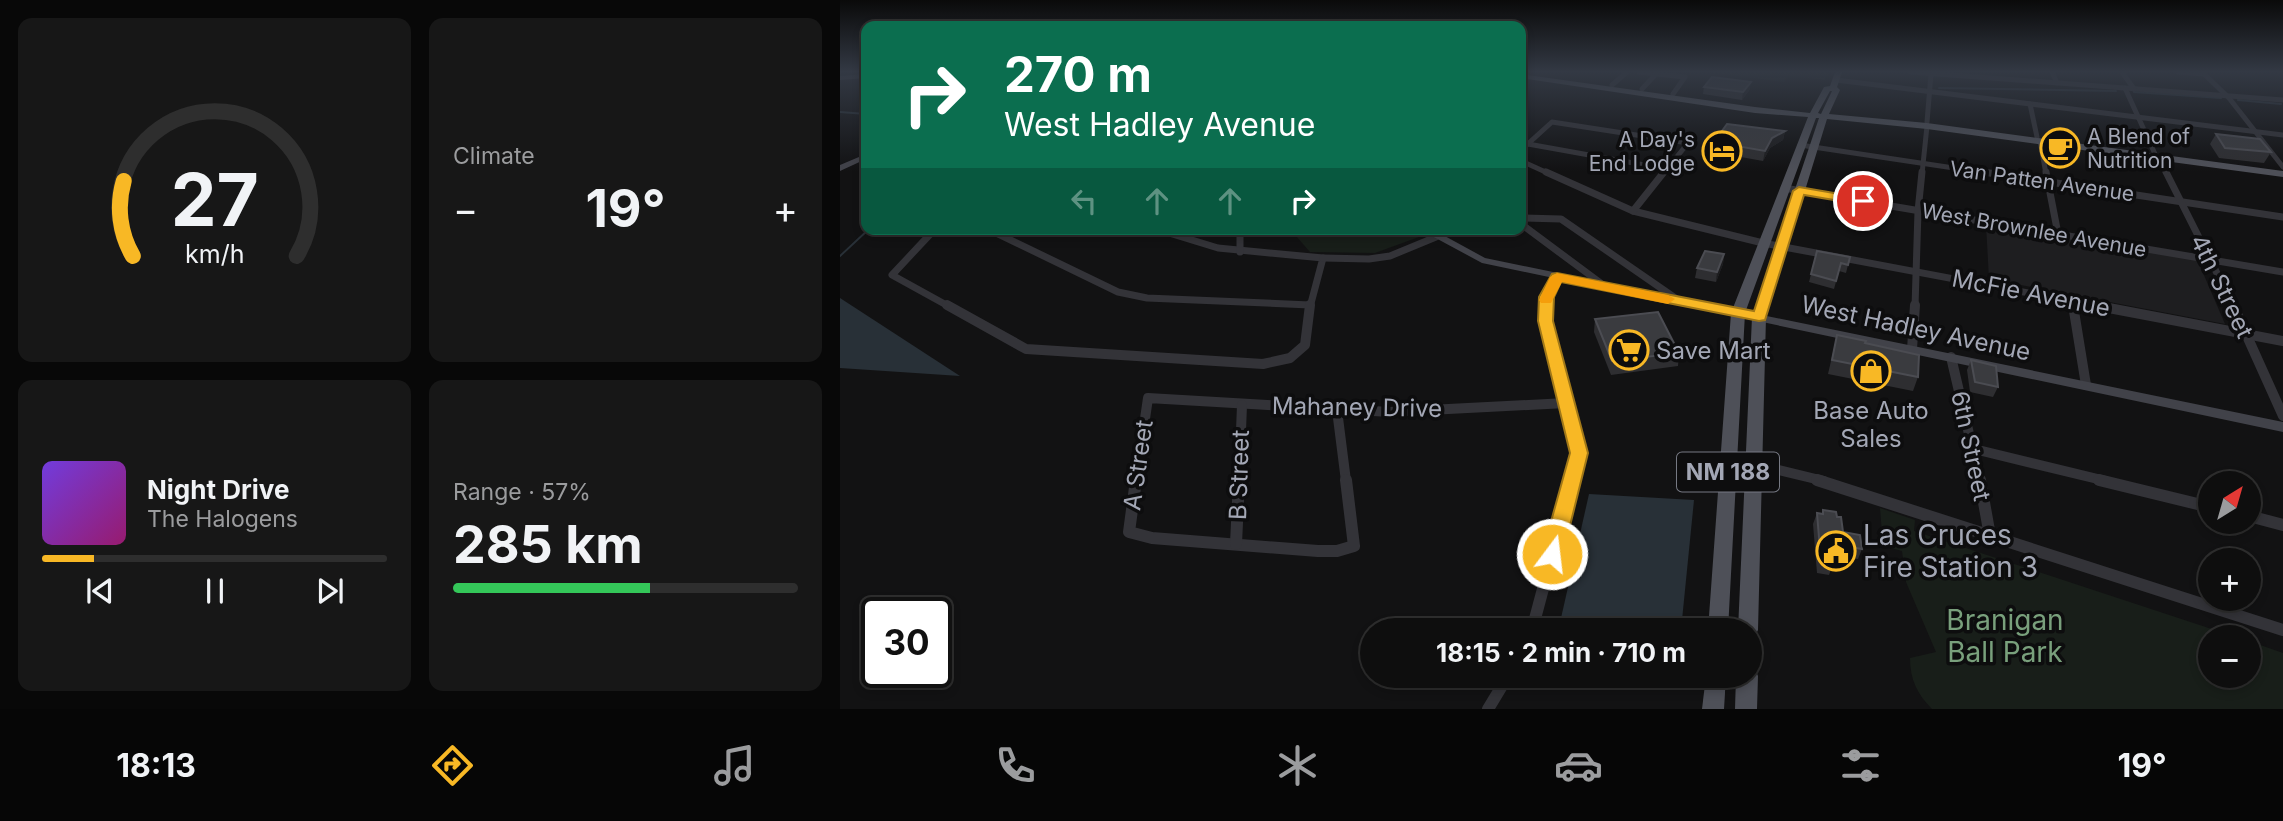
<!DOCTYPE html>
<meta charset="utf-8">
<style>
body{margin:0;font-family:Inter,sans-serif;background:#171717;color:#f1f3f6;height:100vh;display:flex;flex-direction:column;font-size:26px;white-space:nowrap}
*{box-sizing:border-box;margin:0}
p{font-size:23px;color:#9b9c9e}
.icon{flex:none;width:38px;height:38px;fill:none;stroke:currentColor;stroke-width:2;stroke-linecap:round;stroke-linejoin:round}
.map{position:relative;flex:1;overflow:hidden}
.side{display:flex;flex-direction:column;gap:18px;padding:18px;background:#080808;width:840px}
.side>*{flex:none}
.top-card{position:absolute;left:21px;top:21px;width:665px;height:214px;border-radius:14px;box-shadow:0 4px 10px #0003,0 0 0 2px #2e2e2e;background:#0b6e4f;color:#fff;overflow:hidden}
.needle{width:46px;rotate:37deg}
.fabs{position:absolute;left:1358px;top:471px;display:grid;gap:14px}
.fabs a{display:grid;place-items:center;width:63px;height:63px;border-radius:50%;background:#0e0e0e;box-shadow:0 4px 10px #0003,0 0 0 2px #2e2e2e;font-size:35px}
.speed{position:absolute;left:21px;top:597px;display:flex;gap:14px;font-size:35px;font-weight:700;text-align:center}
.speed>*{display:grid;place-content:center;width:91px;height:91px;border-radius:50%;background:#0e0e0e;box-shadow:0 4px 10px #0003,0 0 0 2px #2e2e2e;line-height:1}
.speed .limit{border:4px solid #111;border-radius:10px;background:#fff;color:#111}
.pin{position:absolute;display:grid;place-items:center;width:60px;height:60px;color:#fff;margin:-30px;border:4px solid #fff;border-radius:50%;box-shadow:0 2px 7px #0007}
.me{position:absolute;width:77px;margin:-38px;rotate:15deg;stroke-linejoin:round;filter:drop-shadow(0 0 5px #0008)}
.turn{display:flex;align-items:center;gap:24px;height:147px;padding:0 28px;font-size:32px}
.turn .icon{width:91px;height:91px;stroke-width:2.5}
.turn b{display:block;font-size:49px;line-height:60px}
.lanes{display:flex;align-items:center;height:66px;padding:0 28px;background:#0003;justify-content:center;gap:35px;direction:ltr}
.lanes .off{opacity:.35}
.big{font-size:52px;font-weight:700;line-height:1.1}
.side .tile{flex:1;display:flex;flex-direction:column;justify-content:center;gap:10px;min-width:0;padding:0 24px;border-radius:14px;background:#171717}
.side .dial{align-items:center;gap:0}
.dial svg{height:182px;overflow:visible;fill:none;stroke:#2e2e2e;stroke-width:7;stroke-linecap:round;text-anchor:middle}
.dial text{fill:#f1f3f6;stroke:none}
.song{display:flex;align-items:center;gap:21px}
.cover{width:84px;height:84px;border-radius:10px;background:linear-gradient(135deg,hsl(260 70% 55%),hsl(320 70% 35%))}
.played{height:7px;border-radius:4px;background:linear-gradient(90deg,#f8b825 15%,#2e2e2e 15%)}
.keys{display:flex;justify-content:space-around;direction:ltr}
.heat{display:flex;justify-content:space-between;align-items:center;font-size:38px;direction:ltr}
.charge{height:10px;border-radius:5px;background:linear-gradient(90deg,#34c759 57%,#2e2e2e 0)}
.side .tiles{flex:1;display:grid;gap:18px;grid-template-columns:repeat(2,1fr)}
.trip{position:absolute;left:520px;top:618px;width:402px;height:70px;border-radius:35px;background:#0e0e0e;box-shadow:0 4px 10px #0003,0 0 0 2px #2e2e2e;font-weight:700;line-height:70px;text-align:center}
.tabs{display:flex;height:112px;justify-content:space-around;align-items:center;background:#060606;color:#9b9c9e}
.tabs .icon{width:49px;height:49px}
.tabs .on{color:#f8b825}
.tabs b{font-size:32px;color:#f1f3f6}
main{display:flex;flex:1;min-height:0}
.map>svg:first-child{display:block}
.built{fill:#1e1e20}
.green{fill:#181e19}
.water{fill:#283037}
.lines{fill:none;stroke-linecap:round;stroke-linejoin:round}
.stream{stroke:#283037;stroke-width:2}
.street-far3{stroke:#333338;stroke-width:5}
.street-far2{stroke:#333338;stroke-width:7}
.street-far1{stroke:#333338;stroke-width:10}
.street{stroke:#333338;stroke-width:12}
.secondary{fill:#414249;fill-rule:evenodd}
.primary{fill:#4e5058;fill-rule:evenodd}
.wall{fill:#2e2e31}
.shaded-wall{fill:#1d1d1f}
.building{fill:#3a3b3f;stroke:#4b4c52;stroke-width:2}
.route{fill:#f8b825;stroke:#a17818;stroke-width:2}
.slow{fill:#f59e0b}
.labels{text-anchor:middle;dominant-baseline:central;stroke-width:7;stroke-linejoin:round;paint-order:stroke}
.far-poi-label{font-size:21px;fill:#a3a7b5;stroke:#0d0d0e;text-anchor:start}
.far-street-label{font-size:21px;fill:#a3a7b5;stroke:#0d0d0e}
.shield{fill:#0d0d0e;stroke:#767983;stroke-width:2}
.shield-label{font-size:23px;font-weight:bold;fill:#a3a7b5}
.street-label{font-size:24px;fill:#a3a7b5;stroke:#0d0d0e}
.poi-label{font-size:24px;fill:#a3a7b5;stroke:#0d0d0e;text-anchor:start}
.near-poi-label{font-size:28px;fill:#a3a7b5;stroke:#0d0d0e;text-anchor:start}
.near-park-label{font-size:28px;fill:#79a07c;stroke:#0d0d0e}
</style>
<main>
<section class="side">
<div class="tiles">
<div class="tile dial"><svg viewBox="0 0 100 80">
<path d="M14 69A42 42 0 1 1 86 69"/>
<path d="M14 69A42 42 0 0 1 10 36" stroke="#f8b825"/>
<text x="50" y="56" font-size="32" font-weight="700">27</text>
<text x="50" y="72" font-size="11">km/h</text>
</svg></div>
<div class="tile"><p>Climate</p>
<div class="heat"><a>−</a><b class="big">19°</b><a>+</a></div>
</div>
<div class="tile">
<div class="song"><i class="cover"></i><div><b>Night Drive</b><p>The Halogens</p></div></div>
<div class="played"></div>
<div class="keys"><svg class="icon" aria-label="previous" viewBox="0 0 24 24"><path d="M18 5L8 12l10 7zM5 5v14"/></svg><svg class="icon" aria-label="pause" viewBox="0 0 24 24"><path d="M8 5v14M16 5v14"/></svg><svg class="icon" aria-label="next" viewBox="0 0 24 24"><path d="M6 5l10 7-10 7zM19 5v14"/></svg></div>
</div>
<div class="tile"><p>Range · 57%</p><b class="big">285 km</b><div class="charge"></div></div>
</div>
</section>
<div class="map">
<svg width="1443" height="709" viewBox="0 0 1443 709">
<rect width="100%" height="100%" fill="#121213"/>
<path class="built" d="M1146,224L1357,259L1385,324L1149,279Z"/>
<g class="green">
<path d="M866,72H989L985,80L948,76L944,82Z"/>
<path d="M450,229H567L579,237L535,253L470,252Z"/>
<path d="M1040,508L1075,520L1074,531L1396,637H1370V676H1409V641L1443,653V709H1092C1077,694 1070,679 1070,658L1096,652L1066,582L1062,551L1043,546Z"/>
</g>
<g class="water">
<path d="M0,298L120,376L0,368Z"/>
<path d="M749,494L854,500L841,630H733L719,627Z"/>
</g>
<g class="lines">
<g class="stream">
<path d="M1099,88L1276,91"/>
<path d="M1294,92L1381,98"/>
<path d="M1398,100L1441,104"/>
<path d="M0,112L26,114"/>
<path d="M0,256L29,229"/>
</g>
<g class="street-far3">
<path d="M799,72L845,77L833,94"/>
<path d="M1071,72L1443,100"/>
<path d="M1212,72L1217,83"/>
<path d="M1282,72L1294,89"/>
<path d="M1338,72L1364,74"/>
<path d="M1362,72L1389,98L1443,167"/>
<path d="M996,80L1443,135"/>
<path d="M772,85L787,72"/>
<path d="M1285,88L1315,154"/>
<path d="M802,89L816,74"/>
<path d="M1190,104L1197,137"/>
<path d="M1087,122L1091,74"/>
<path d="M1200,141L1206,174"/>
<path d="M688,144L827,169"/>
<path d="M960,145L1154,174"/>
<path d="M681,150L712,122L848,143L823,174"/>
<path d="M1319,158L1327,174"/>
<path d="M681,161L710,174"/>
<path d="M1082,174L1087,126"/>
</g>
<g class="street-far2">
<path d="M706,172L793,211L923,243L1263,307"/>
<path d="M1143,172L1443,217"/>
<path d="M1206,172L1218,234"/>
<path d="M1326,172L1394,307"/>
<path d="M944,188L1443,272"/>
<path d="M793,211L824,172"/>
<path d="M681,218L721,219L841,302"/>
<path d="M681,224L766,287"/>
<path d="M95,229L52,275L110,307"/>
<path d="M148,229L278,292L307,298L470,305"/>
<path d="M316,229L378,248L483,258L470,307"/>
<path d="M400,229V252"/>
<path d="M483,258L529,259L550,256L596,237"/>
<path d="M1232,301L1233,307"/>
<path d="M706,307V297L717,277"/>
<path d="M1075,307L1078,211L1082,172"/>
</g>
<g class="street-far1">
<path d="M107,305L186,349L423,364L450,358L465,345L470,305"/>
<path d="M706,305L705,321L739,453L731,481"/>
<path d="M1233,305L1246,385"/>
<path d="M1253,305L1443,341"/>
<path d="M1393,305L1443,416"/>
<path d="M1072,349L1075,305"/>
<path d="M1111,357L1140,481"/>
<path d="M497,410L506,481"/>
<path d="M1134,449L1266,481"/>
<path d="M914,464L984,481"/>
<path d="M296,481L308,398L550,412L726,403"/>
<path d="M399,481L402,405"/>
</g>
<g class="street">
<path d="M296,480L289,532L312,538L478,551H497L514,546L506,480"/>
<path d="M977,480L1443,630"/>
<path d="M1140,480L1150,536"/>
<path d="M1259,480L1370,507"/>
<path d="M1409,516L1443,525"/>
<path d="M396,544L399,480"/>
<path d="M692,630L732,480"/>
<path d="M648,709L668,676"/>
</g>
<g class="secondary">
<path d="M26,74V78L0,80V76Z"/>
<path d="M26,154V159L0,171V165Z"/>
<path d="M579,229H592L645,258L1443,422V432L642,263Z"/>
</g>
<g class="primary">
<path d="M995,72H1002L997,87L1000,90L989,114L1087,123L1443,171V177L1087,129L987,119L926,317L918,630L915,636L910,638V630H898L912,317L979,118H976L905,313L888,630H868L891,313L968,117L915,113L681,78V74L915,107L970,113L984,87L990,86ZM990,91H992L981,114L978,113Z"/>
<path d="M910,667L915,669L918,676L917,709H895L896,676H910Z"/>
<path d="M866,676H886L884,709H862Z"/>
</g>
</g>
<g class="wall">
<path d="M864,87L910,89L902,100L863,94Z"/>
<path d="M945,131L943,140L930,148L923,161L873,152L874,142Z"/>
<path d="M1376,134L1431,152L1424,163L1379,158L1370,144Z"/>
<path d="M977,251L1010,257L1006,273L999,271L994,289L969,282Z"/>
<path d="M884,254L883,264L876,282L855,278L857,268Z"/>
<path d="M755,319L839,353L838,366L771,375L754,332Z"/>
<path d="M997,335L1025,343L1078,377L1073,391L988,374Z"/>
<path d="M1131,360L1158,387L1153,397L1130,392L1127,370Z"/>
<path d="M983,510L997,517L1003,532L1022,549L1018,559L1003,557L1001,563L993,562V564L989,575L977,573L973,524L977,513L982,514Z"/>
</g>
<g class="shaded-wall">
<path d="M911,82L910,89L902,100L903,92Z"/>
<path d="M945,131L943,140L930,148L923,161L925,151L932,138Z"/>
<path d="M884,254L883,264L876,282L877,272Z"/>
</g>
<g class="building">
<path d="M872,77L911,82L903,92L864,87Z"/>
<path d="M887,124L945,131L932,138L925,151L874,142Z"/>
<path d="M1376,134L1420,139L1431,152L1385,148Z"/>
<path d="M865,251L884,254L877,272L857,268Z"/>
<path d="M977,251L1010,257L1008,265L1001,263L996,281L971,274Z"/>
<path d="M818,312L839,353L772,361L755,319Z"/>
<path d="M997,335L1026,341L1025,343L1079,355L1078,377L992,360Z"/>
<path d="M1131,360L1156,366L1158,387L1135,382Z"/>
<path d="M983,510L996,512L997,517H1001L1003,532L1020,535L1022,549L1004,546L1005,552L992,550L993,564L981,562L977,513L983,514Z"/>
</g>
<linearGradient id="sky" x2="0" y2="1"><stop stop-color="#0a0a0a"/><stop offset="0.42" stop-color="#333944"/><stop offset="1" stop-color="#333944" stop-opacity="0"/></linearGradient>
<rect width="1443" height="171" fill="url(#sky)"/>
<path class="route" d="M959,187L1023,198L1029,201L1023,205L964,195L925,320L919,321L721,282L714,297L713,321L748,453L723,554L720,561L712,563L705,561L702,554L730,453L698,321L699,297L712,274L717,273L914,311L953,191Z"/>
<path class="slow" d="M717,273L828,295L835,299L828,304L722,282L711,303H701L699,300L710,277Z"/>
<defs>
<g id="cafe-ring" transform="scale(2.0125)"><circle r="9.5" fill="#0d0d0e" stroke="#f8b825" stroke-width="1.5"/><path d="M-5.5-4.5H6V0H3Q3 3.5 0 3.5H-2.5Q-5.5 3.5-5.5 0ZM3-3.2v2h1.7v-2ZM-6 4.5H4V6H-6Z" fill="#f8b825"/></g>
<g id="hotel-ring" transform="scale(2.0125)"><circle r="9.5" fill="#0d0d0e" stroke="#f8b825" stroke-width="1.5"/><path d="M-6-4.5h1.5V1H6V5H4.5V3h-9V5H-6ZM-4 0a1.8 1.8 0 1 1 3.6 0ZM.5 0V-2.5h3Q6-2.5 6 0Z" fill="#f8b825"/></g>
<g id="supermarket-ring" transform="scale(2.0125)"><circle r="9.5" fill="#0d0d0e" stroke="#f8b825" stroke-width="1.5"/><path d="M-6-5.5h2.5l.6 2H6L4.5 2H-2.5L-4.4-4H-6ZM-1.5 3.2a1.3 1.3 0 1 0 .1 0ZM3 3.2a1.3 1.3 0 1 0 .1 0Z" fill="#f8b825"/></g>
<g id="shop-ring" transform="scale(2.0125)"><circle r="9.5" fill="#0d0d0e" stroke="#f8b825" stroke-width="1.5"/><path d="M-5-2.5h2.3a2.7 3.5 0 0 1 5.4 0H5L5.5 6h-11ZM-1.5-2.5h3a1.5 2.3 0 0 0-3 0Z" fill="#f8b825"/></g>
<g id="civic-ring" transform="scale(2.0125)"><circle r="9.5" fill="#0d0d0e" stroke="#f8b825" stroke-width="1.5"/><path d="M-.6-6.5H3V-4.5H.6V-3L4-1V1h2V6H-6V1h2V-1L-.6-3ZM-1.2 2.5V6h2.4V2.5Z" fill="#f8b825"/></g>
</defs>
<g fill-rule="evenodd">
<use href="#cafe-ring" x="1220" y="148"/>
<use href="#hotel-ring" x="882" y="151"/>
<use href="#supermarket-ring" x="789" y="350"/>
<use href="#shop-ring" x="1031" y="371"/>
<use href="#civic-ring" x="996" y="551"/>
</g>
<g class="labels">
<g class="far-poi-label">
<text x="1247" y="136">A Blend of<tspan x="1247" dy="24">Nutrition</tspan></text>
<text x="855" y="139" text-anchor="end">A Day's<tspan x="855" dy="24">End Lodge</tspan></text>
</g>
<g class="far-street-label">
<text transform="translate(1202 181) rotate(8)">Van Patten Avenue</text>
<text transform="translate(1194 230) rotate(10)">West Brownlee Avenue</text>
</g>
<rect class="shield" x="837" y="452.5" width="102" height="39" rx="5"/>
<g class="shield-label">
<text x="888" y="472">NM 188</text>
</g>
<g class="street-label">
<text transform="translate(1382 286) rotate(64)">4th Street</text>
<text transform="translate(1191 293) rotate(11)">McFie Avenue</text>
<text transform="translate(1076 328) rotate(12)">West Hadley Avenue</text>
<text transform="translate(517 407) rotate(1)">Mahaney Drive</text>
<text transform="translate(1131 446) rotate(78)">6th Street</text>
<text transform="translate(298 465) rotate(-82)">A Street</text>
<text transform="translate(399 475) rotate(-88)">B Street</text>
</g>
<g class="poi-label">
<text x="816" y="350">Save Mart</text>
<text x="1031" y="410" text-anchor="middle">Base Auto<tspan x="1031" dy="28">Sales</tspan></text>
</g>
<g class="near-poi-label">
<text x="1023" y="535">Las Cruces<tspan x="1023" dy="32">Fire Station 3</tspan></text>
</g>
<g class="near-park-label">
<text x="1165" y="620">Branigan<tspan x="1165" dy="32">Ball Park</tspan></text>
</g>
</g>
</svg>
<div class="fabs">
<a><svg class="needle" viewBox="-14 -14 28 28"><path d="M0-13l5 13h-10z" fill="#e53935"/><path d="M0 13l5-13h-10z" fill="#9b9c9e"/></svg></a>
<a>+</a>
<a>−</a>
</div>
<div class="speed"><div class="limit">30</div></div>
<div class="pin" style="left:1023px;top:201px;background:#d93025"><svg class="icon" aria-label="arrive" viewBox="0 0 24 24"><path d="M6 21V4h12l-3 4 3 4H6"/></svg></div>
<svg class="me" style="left:712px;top:554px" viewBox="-20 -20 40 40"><circle r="17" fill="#f8b825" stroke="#fff" stroke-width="3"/><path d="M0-11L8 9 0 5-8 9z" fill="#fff"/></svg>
<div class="trip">18:15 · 2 min · 710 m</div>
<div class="top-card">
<div class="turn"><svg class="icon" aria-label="right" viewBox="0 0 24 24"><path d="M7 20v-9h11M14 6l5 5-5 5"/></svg><div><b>270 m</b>West Hadley Avenue</div></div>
<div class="lanes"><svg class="icon off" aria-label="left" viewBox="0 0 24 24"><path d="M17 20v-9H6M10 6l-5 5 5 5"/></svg><svg class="icon off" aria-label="ahead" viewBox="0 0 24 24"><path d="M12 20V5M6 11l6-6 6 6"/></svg><svg class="icon off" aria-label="ahead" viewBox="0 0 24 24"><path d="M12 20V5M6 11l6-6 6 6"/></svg><svg class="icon" aria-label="right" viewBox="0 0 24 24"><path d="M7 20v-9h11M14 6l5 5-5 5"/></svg></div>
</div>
</div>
</main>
<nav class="tabs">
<b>18:13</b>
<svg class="icon on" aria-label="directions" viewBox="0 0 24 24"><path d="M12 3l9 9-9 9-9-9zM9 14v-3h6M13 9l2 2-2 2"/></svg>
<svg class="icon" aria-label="music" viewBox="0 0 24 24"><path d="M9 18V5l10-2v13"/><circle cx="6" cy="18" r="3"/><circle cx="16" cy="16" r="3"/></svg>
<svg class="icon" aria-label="phone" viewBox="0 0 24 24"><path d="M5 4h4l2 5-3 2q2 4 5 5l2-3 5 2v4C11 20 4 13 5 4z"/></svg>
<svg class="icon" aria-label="climate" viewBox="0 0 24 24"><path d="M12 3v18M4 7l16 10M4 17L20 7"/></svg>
<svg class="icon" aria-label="car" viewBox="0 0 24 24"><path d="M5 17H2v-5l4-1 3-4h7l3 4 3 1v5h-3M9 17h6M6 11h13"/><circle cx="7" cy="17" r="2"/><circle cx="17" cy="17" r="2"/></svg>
<svg class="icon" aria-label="filters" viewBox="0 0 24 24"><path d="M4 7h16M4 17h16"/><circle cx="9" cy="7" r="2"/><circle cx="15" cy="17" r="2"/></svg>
<b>19°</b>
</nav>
